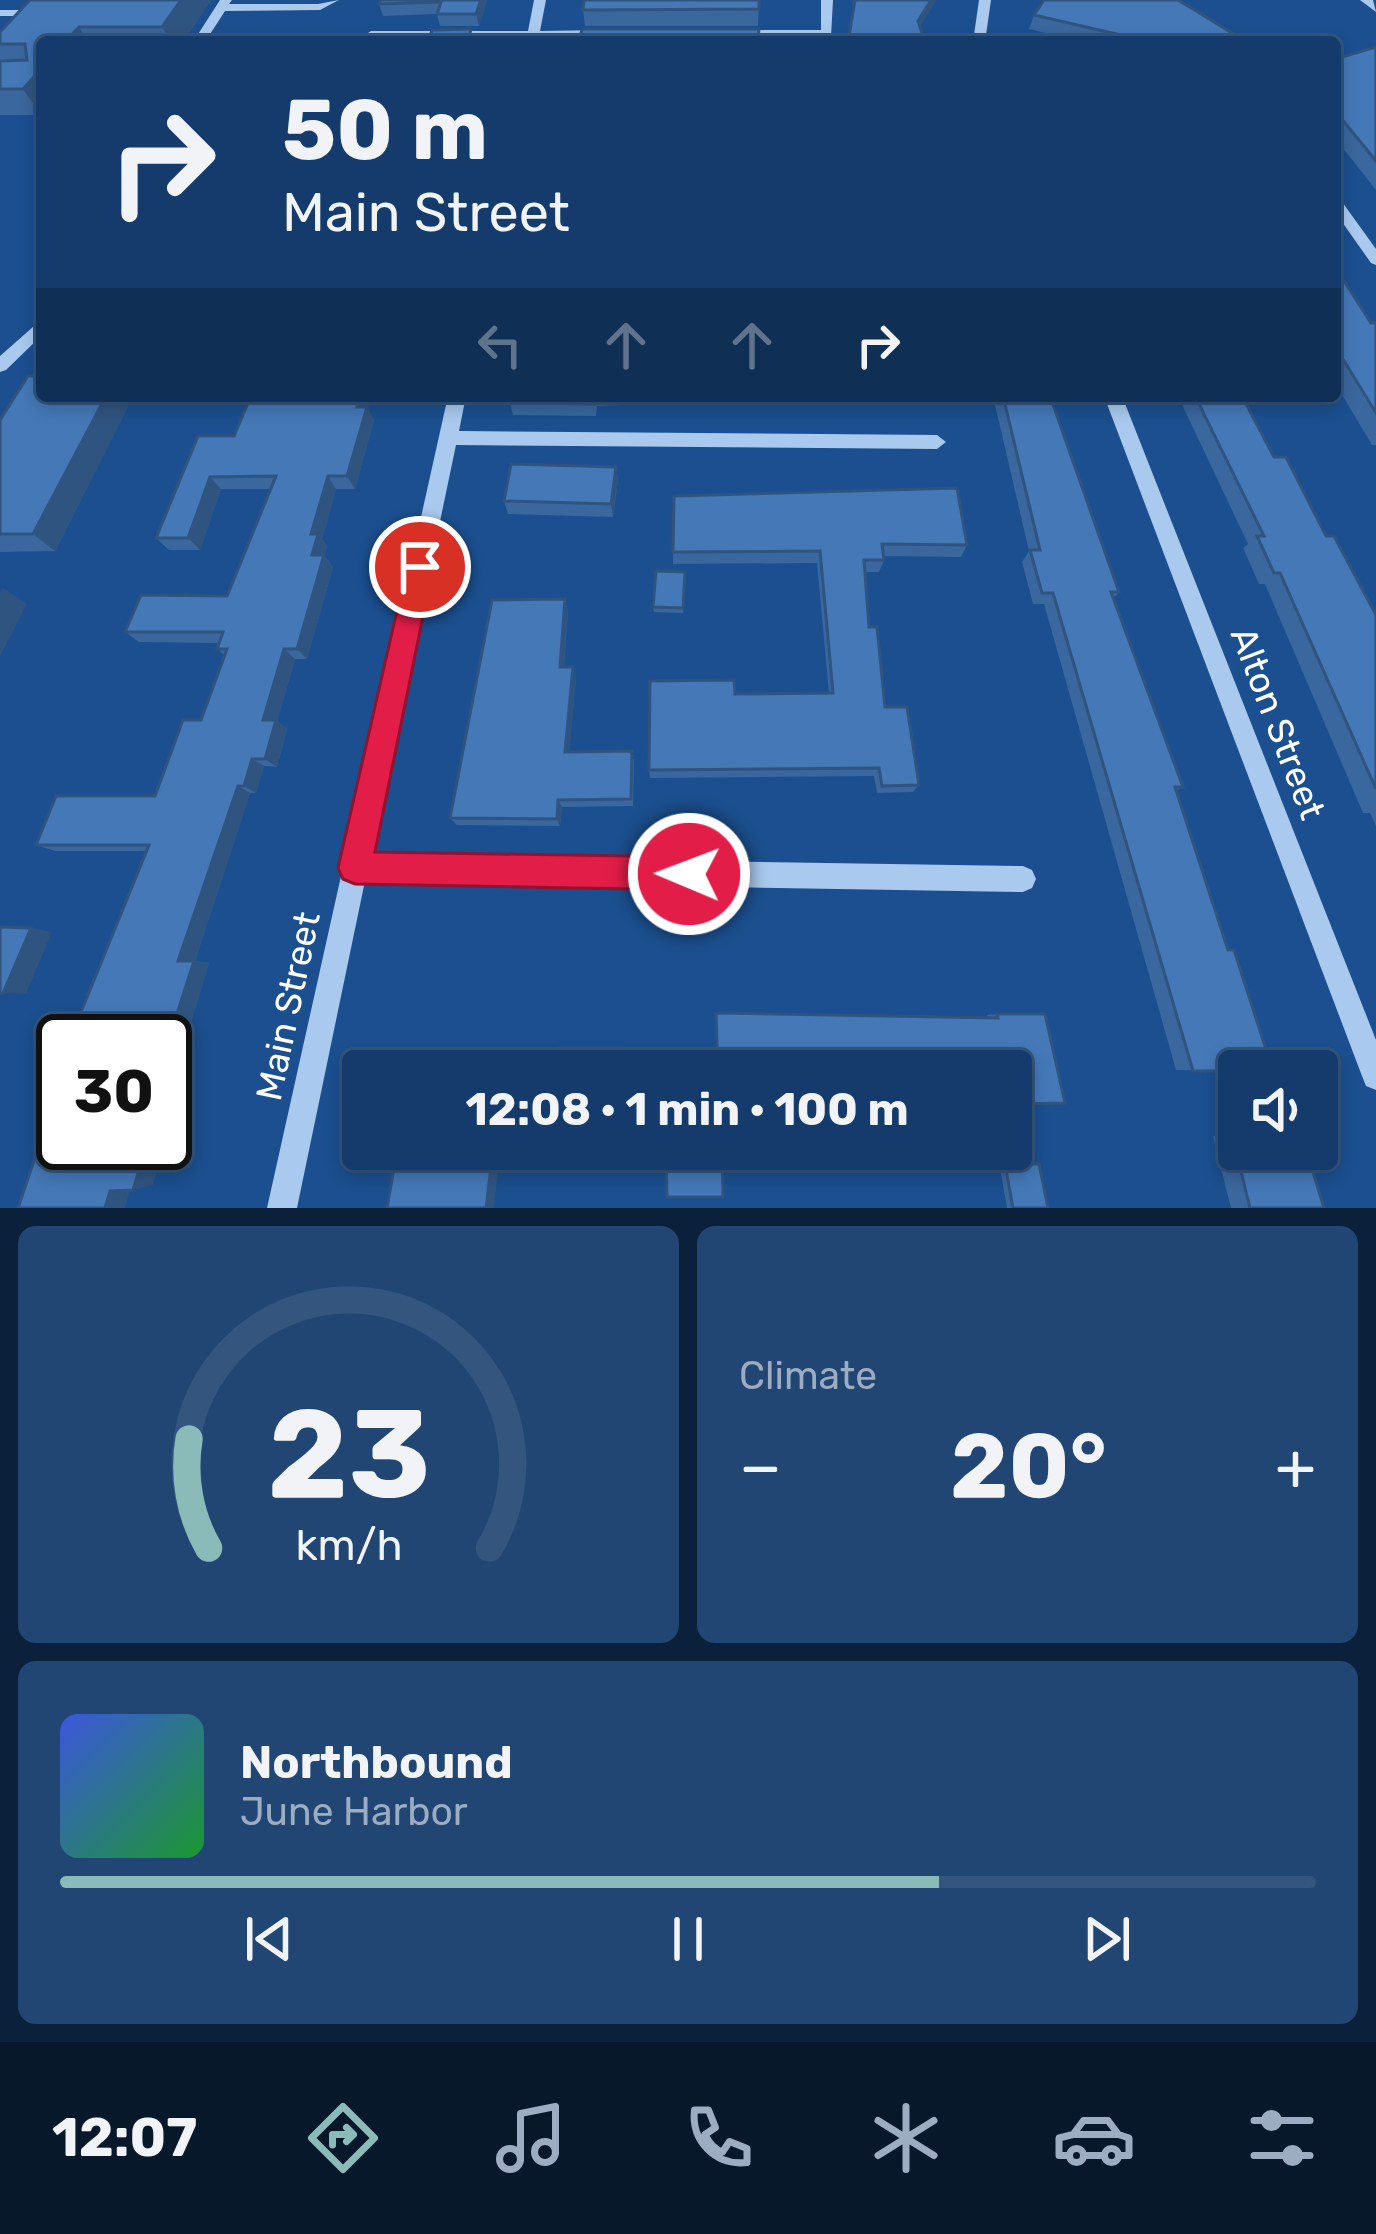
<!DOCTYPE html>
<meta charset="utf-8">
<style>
body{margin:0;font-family:Rubik,sans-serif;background:#214673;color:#f1f3f6;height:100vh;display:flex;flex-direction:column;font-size:45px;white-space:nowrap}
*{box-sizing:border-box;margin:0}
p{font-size:39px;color:#9dadc1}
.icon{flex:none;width:66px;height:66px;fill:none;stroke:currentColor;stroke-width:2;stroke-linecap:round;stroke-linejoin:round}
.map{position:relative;height:1208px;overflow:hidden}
.sheet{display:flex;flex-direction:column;gap:18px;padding:18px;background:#0b203b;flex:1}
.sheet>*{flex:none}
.top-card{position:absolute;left:36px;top:36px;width:1305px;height:366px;border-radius:12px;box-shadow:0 6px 18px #0003,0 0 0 3px #33557e;background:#143b6b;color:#f1f3f6;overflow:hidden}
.fabs{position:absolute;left:1218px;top:1050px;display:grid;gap:24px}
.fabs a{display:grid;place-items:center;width:120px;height:120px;border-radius:12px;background:#143b6b;box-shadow:0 6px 18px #0003,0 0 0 3px #33557e;font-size:60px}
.speed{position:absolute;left:36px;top:1014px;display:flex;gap:24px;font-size:60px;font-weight:700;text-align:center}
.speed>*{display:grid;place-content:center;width:156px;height:156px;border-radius:50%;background:#143b6b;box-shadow:0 6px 18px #0003,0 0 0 3px #33557e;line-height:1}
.speed .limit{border:6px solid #111;border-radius:18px;background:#fff;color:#111}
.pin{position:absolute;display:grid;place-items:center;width:102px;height:102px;color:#fff;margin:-51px;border:6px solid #fff;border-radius:50%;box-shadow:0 3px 12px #0007}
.me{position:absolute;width:132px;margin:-66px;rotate:271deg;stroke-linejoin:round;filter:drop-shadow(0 0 9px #0008)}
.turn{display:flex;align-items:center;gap:42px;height:252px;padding:0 48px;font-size:54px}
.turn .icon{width:156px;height:156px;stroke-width:2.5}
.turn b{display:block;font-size:84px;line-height:102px}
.lanes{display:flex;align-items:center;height:114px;padding:0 48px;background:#0003;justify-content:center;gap:60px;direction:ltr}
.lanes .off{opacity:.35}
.big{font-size:90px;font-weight:700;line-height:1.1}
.sheet .widget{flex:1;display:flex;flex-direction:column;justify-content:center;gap:18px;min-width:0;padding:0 42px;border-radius:18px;background:#214673}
.sheet .dial{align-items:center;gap:0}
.dial svg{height:312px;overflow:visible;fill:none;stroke:#33557e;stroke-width:7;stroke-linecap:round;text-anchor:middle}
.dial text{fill:#f1f3f6;stroke:none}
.song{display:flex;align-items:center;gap:36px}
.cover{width:144px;height:144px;border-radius:18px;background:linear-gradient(135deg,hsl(230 70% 55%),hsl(130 70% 35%))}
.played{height:12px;border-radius:6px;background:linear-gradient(90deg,#8bbbb9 70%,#33557e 70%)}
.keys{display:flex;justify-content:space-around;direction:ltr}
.heat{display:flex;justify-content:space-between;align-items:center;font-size:66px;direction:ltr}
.sheet .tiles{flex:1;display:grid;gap:18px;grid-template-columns:1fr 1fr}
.widget:last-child{grid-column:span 2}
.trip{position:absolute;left:342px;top:1050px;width:690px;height:120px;border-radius:12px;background:#143b6b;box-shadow:0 6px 18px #0003,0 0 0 3px #33557e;font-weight:700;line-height:120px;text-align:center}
.dock{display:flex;height:192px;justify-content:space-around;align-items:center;background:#08182b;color:#9dadc1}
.dock .icon{width:84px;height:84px}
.dock .on{color:#8bbbb9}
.dock b{font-size:54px;color:#f1f3f6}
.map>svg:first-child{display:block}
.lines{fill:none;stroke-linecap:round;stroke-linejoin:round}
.minor{fill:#a9c9ee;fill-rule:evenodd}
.wall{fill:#3a679d}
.shaded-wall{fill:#305480}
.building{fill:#4478b7;stroke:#305480;stroke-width:3}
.route{fill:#e11d48;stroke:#92132f;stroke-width:3}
.labels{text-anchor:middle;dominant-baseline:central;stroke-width:12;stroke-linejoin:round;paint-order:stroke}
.street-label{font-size:36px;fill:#fff;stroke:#1b4f8f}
</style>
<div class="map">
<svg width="1376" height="1208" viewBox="0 0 1376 1208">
<rect width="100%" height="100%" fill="#1b4f8f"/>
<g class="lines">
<g class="minor">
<path d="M220,0H232L229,4H318L339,0L320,10L225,11L205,42H193Z"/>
<path d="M534,0H546L540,31L604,30L610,34L604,38H539L538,42H526L527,38L371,39L365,35L371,31H528Z"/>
<path d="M821,0H833L831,37L731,38L725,34L731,30H821Z"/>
<path d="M979,0H991L985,42H973Z"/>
<path d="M1360,0H1373L1376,12Z"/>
<path d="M0,10H39L45,13L39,16H0Z"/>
<path d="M1335,198L1340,199L1376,249V265L1371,263L1335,212Z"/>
<path d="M42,319V335L6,370L0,372V356Z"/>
<path d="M448,396H466L459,431L937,435L946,442L937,449L456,445L370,856L1023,866L1032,870L1036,879L1032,888L1023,892L365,881L297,1208H267Z"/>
<path d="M1104,396H1122L1376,1040V1090L1366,1086L1362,1076Z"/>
</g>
</g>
<g class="wall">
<path d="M30,0H211L183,42H42L41,115H0V32Z"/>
<path d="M381,0H487L479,26H440L437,14L383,16L379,4Z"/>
<path d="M759,0L758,26H585L583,10Z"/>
<path d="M1034,15L1247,42H1083L1029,29Z"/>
<path d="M1376,47V190L1335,138V59Z"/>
<path d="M1335,267L1371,323H1376V445H1372L1335,383Z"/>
<path d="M42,396H133L55,551L0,552V420Z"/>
<path d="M251,396H369L366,407L374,420L355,489H336L322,539L327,546L324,555L333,567L307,659H295L277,721L287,729L277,767L264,766L256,793H250L195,961L209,963L178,1064L146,851H55L36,845L155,796L201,720L224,655L217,649L220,643L139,642L125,632L227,596L271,489H221L200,550H169L156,538L234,436Z"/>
<path d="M511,396H777L776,399L716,397V402L597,406L596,416L513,415L510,403Z"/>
<path d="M993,396H1050L1119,592L1113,599L1183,787L1176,791L1239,1071V1149L1324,1208H1231L1213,1136L1238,1137L1217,1071L1176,1070L1044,604H1033L1022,562L1029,551Z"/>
<path d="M1178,396H1242L1274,457L1376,615V826L1370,813H1363L1265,584H1259L1243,548L1248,544Z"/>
<path d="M616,467L618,480L613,517L508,514L504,501Z"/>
<path d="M674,496L967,545L961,557L883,556L884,560L879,572H865L869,627L885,707L919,785L913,792L877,793L874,776L650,778L649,770L735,694L829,693L817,563L673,564Z"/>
<path d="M685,572L683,613L654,612L653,607Z"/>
<path d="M568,610L564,667L576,677L569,752L634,759L633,806L562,807L560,826L457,825L450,818Z"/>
<path d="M716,1013L988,1018L987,1015L997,1014H1045L1065,1103H1011V1071H717Z"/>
<path d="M999,1162H1033L1039,1164L1048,1208H1007Z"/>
</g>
<g class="shaded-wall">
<path d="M181,0H211L183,42H170L162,27Z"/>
<path d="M481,0H487L479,26L476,14Z"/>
<path d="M931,0H937L915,34L918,21Z"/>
<path d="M79,27L88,42H65Z"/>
<path d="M42,68V115H41L23,89Z"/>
<path d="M106,396H133L55,551L33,534Z"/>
<path d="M359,396H369L364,417L367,407L374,420L355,489L347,476Z"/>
<path d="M616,467L618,480L613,517L611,504Z"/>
<path d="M328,476L336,489L322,539L327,546L324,555L333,567L307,659L297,649L312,555L311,534Z"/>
<path d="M210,477L221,489L200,550L188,538Z"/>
<path d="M3,588L27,604L0,656V593Z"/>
<path d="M565,599L568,610L563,677L560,667Z"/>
<path d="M284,649L295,659L277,721L287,729L277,767L265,759L263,720Z"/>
<path d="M573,667L576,677L569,760L565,752Z"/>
<path d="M252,759L264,766L256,793L244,786Z"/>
<path d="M238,786L250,793L195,961L209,963L178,1064L165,1065V1051L178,961Z"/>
<path d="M558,800L562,807L560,826L557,819Z"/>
<path d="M31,928L52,932L26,994L3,993Z"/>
<path d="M170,1123L165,1142V1124Z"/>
<path d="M147,1143H165L153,1185L133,1190Z"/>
<path d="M517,1149H524L523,1161L516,1166Z"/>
<path d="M499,1161L494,1208H486L491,1167Z"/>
<path d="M131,1185L125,1208H105L110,1191Z"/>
</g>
<g class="building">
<path d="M30,0H181L162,27H79L65,42H42V68L23,89H0V61L27,60L25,44H0V32Z"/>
<path d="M381,0H481L476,14H437L441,2L379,4Z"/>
<path d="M584,0H759V9L583,10Z"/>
<path d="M855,0H931L918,21L925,42H848Z"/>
<path d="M1044,0H1178L1247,42H1151L1034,15Z"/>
<path d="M471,29L468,42H428L432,30Z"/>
<path d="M582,29H759L758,38L847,42H579Z"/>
<path d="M1376,47V161L1341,118L1335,114V59Z"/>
<path d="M1335,267L1371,323H1376V413L1335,346L1339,345L1335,338Z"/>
<path d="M28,376H42V396H106L33,534H0V420Z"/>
<path d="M251,396H359L357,407H367L347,476H328L311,534H318L312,555H324L297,649H284L263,720H276L265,759H252L244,786H238L178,961H194L165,1051V1041H98L100,1035L72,1034L149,845H36L56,796H155L183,720H201L227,649H217L223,632H125L141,595L227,596L276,476L210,477L188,538H156L198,436H234Z"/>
<path d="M511,396H596L595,404L510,403Z"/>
<path d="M1003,396H1050L1119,592H1111L1183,787H1175L1228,950H1234L1273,1071H1239V1082L1235,1071H1193L1053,593H1042L1030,550H1040Z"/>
<path d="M1195,396H1242L1274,457H1286L1326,536H1334L1376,615V789L1280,573H1274L1257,536H1264Z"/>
<path d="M511,464L616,467L611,504L504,501Z"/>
<path d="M957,488L967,545L882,544L884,560H864L869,627H877L885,707H907L919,785L882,786L879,768L649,770L650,681L734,680L735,694L833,693L820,551L673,552L674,496Z"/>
<path d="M656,571L685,572L683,608L653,607Z"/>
<path d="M565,599L560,667H573L565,752L632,751L631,799L558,800L557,819L450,818L492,600Z"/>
<path d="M0,927L31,928L3,993H0Z"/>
<path d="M716,1013L998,1018L997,1014H1045L1065,1103L1015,1104L1013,1095H1011V1071H718Z"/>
<path d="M558,1048H623L622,1071H556Z"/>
<path d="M45,1128H63V1143H147L133,1190L110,1191L105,1208H18Z"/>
<path d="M1233,1139L1239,1140V1149H1306L1324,1208H1250Z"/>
<path d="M391,1149H517L516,1166L491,1167L486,1208H387L394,1168H388Z"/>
<path d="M666,1149H722L723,1197H667Z"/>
<path d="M1005,1164H1039L1048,1208H1013Z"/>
</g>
<path class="route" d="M420,556L433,567L375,852L689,857L701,862L706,874L701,885L689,890L355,884L343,879L338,868L407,567Z"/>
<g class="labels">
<g class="street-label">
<text transform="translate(1278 723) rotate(69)">Alton Street</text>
<text transform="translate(288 1006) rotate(-78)">Main Street</text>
</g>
</g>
</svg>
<div class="fabs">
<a><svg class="icon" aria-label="sound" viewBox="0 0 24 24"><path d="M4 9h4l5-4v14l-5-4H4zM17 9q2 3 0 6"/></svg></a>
</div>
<div class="speed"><div class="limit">30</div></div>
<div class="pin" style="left:420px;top:567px;background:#d93025"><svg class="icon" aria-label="arrive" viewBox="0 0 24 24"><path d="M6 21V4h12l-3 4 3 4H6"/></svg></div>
<svg class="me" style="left:689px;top:874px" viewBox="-20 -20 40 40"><circle r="17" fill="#e11d48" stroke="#fff" stroke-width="3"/><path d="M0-11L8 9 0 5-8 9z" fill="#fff"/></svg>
<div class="trip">12:08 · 1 min · 100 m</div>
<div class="top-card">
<div class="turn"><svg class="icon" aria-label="right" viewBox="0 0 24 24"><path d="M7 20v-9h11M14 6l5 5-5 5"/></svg><div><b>50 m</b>Main Street</div></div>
<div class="lanes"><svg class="icon off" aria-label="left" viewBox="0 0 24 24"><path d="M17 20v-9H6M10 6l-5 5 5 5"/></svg><svg class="icon off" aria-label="ahead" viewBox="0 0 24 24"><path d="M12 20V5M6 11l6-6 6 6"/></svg><svg class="icon off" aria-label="ahead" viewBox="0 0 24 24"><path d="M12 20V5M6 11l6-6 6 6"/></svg><svg class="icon" aria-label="right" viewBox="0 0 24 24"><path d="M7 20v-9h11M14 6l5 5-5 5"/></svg></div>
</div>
</div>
<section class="sheet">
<div class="tiles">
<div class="widget dial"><svg viewBox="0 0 100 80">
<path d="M14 69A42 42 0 1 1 86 69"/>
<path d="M14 69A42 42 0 0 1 9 41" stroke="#8bbbb9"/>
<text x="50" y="56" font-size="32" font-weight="700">23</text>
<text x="50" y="72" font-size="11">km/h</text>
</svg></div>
<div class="widget"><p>Climate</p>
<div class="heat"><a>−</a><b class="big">20°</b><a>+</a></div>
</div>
<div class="widget">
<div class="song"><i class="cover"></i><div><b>Northbound</b><p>June Harbor</p></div></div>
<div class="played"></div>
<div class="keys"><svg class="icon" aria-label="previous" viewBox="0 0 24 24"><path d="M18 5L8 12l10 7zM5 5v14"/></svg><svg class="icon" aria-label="pause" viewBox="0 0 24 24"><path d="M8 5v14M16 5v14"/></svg><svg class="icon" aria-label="next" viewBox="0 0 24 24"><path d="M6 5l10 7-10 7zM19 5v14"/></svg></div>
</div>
</div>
</section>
<nav class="dock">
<b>12:07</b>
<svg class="icon on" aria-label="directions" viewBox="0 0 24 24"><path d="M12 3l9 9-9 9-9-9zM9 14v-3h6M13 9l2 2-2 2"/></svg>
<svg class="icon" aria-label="music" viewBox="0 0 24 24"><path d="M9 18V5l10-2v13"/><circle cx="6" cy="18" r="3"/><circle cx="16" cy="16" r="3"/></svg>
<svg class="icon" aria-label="phone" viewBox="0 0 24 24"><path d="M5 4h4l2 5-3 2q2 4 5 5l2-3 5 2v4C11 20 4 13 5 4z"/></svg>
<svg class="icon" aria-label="climate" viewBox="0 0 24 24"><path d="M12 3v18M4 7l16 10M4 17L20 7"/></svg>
<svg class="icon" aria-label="car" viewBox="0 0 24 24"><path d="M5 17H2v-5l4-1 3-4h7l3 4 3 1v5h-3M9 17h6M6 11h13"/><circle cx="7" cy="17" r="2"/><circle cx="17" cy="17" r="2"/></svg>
<svg class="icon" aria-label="filters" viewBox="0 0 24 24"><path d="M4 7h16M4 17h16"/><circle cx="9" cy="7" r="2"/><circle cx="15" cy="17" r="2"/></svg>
</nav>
